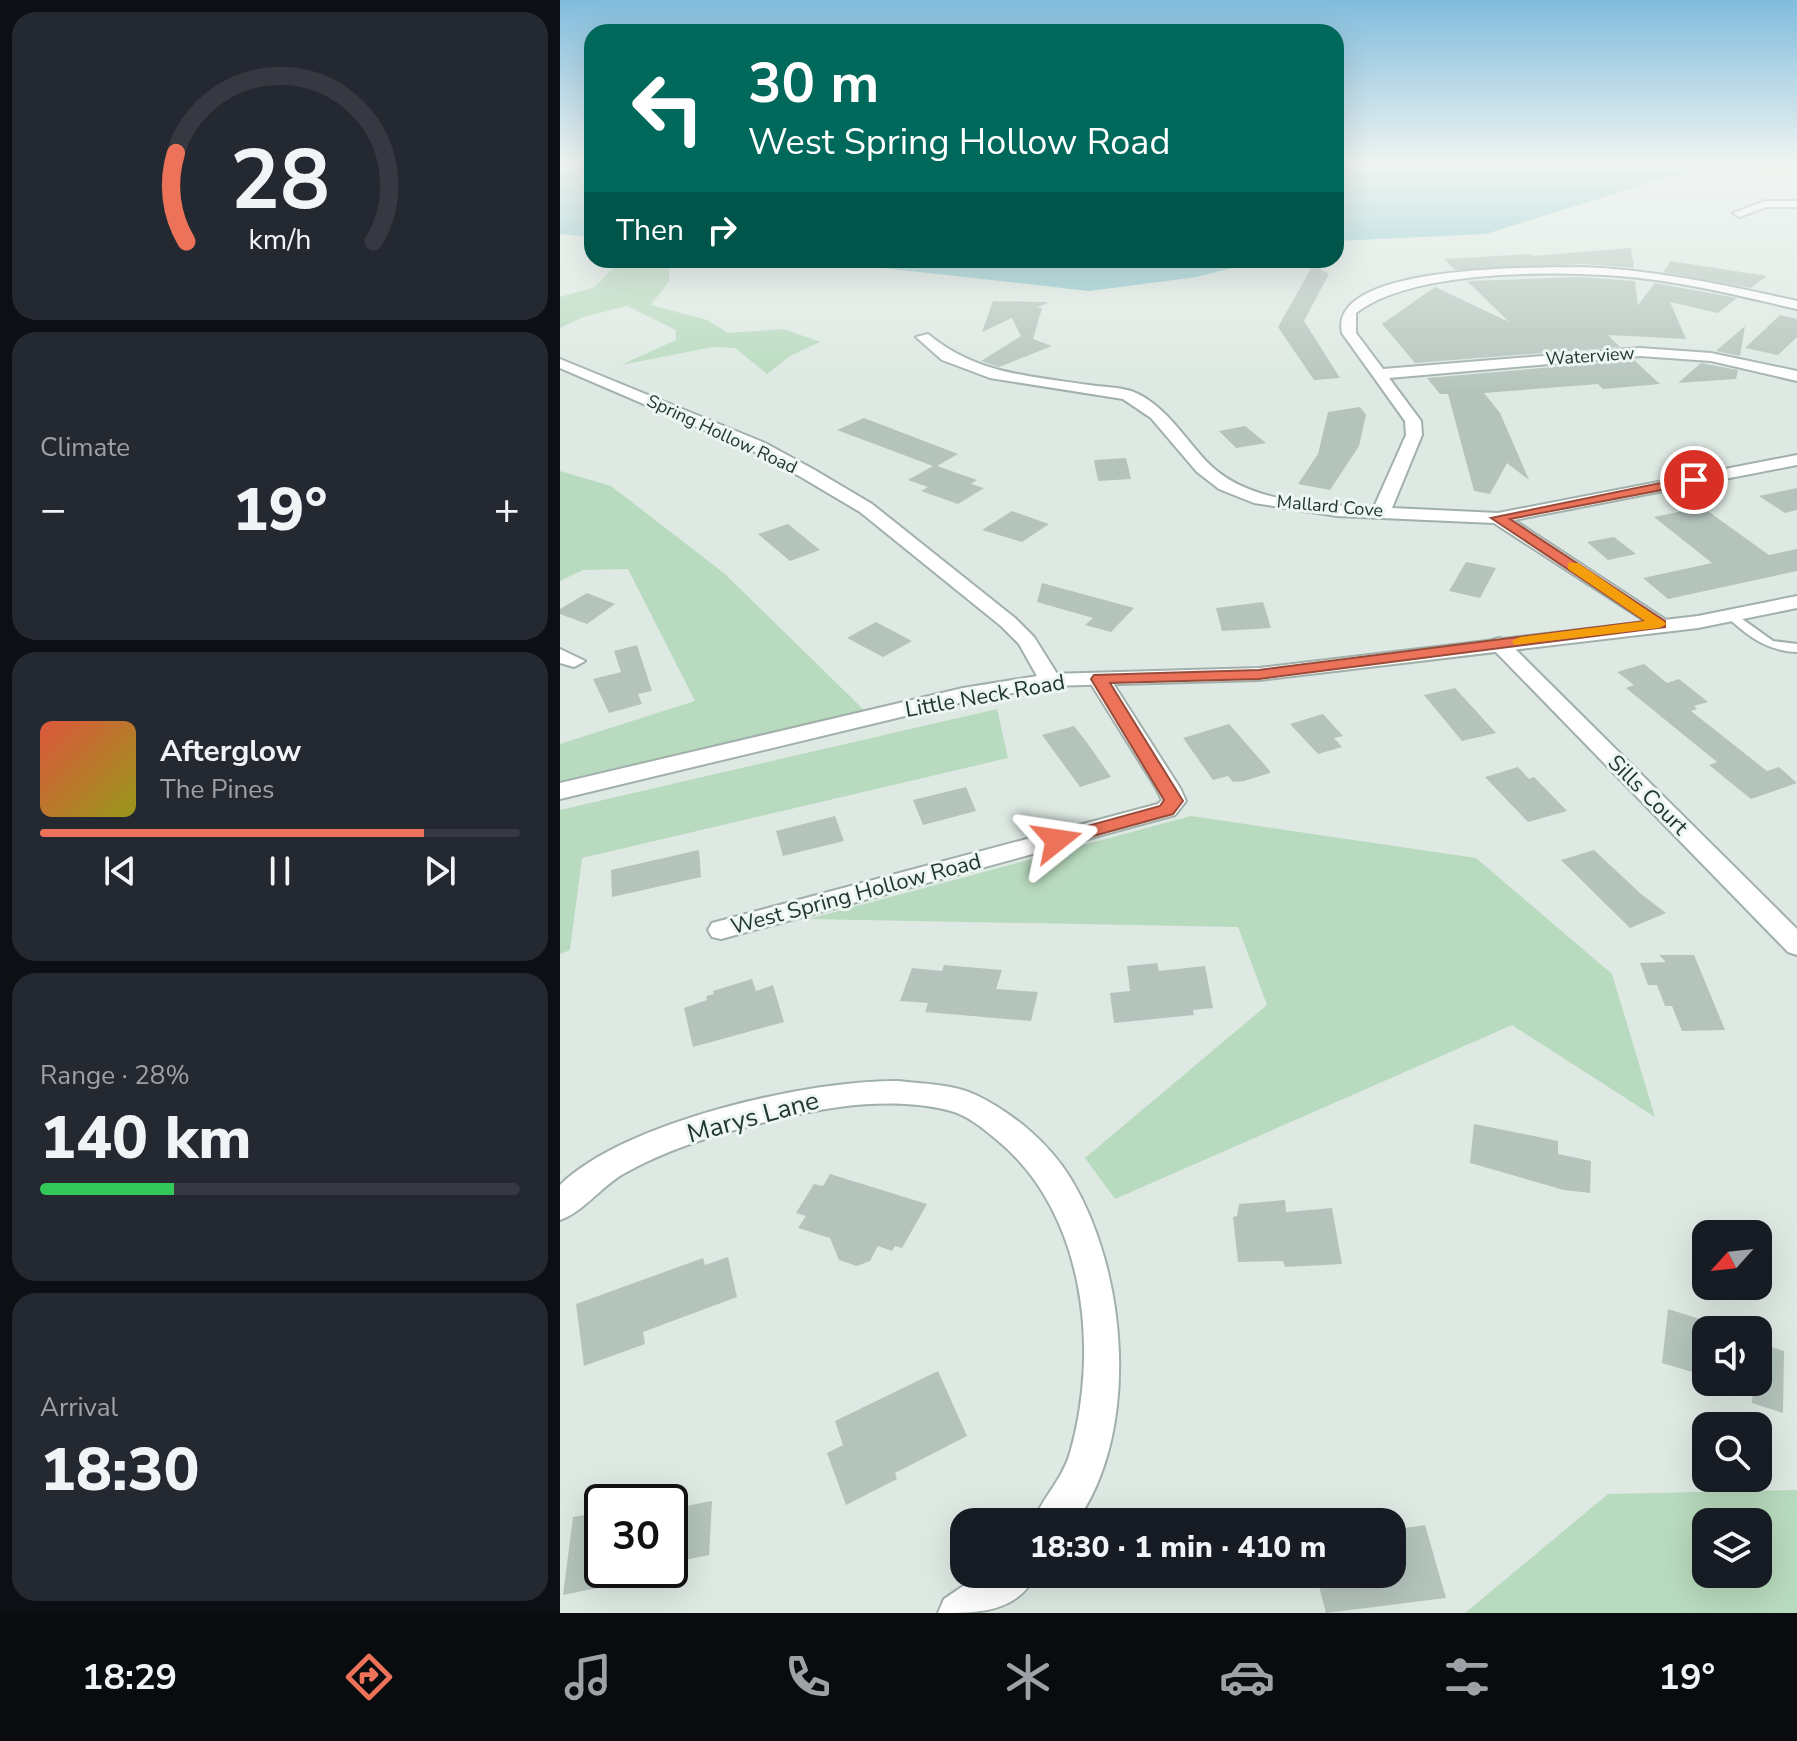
<!DOCTYPE html>
<meta charset="utf-8">
<style>
body{margin:0;font-family:"Nunito Sans",sans-serif;background:#242831;color:#f1f3f6;height:100vh;display:flex;flex-direction:column;font-size:30px;white-space:nowrap}
*{box-sizing:border-box;margin:0}
p{font-size:26px;color:#9ea1a6}
.icon{flex:none;width:44px;height:44px;fill:none;stroke:currentColor;stroke-width:2;stroke-linecap:round;stroke-linejoin:round}
.map{position:relative;flex:1;overflow:hidden}
.details{display:flex;flex-direction:column;gap:12px;padding:12px;background:#0d0f14;width:560px}
.details>*{flex:none}
.top-card{position:absolute;left:24px;top:24px;width:760px;height:244px;border-radius:24px;box-shadow:0 8px 32px #0002;background:#00695c;color:#fff;overflow:hidden}
.needle{width:52px;rotate:243deg}
.buttons{position:absolute;left:1132px;top:1220px;display:grid;gap:16px}
.buttons a{display:grid;place-items:center;width:80px;height:80px;border-radius:16px;background:#171b24;box-shadow:0 8px 32px #0002;font-size:40px}
.speed{position:absolute;left:24px;top:1484px;display:flex;gap:16px;font-size:40px;font-weight:700;text-align:center}
.speed>*{display:grid;place-content:center;width:104px;height:104px;border-radius:50%;background:#171b24;box-shadow:0 8px 32px #0002;line-height:1}
.speed .limit{border:4px solid #111;border-radius:12px;background:#fff;color:#111}
.pin{position:absolute;display:grid;place-items:center;width:68px;height:68px;color:#fff;margin:-34px;border:4px solid #fff;border-radius:50%;box-shadow:0 2px 8px #0007}
.me{position:absolute;width:88px;margin:-44px;rotate:75deg;stroke-linejoin:round;filter:drop-shadow(0 0 6px #0008)}
.turn{display:flex;align-items:center;gap:28px;height:168px;padding:0 32px;font-size:36px}
.turn .icon{width:104px;height:104px;stroke-width:2.5}
.turn b{display:block;font-size:56px;line-height:68px}
.then{display:flex;align-items:center;height:76px;padding:0 32px;background:#0003;gap:16px;font-size:30px}
.big{font-size:60px;font-weight:800;line-height:1.1}
.details .card{flex:1;display:flex;flex-direction:column;justify-content:center;gap:12px;min-width:0;padding:0 28px;border-radius:24px;background:#242831}
.details .dial{align-items:center;gap:0}
.dial svg{height:208px;overflow:visible;fill:none;stroke:#363941;stroke-width:7;stroke-linecap:round;text-anchor:middle}
.dial text{fill:#f1f3f6;stroke:none}
.song{display:flex;align-items:center;gap:24px}
.cover{width:96px;height:96px;border-radius:12px;background:linear-gradient(135deg,hsl(10 70% 55%),hsl(60 70% 35%))}
.played{height:8px;border-radius:4px;background:linear-gradient(90deg,#ec735a 80%,#363941 80%)}
.keys{display:flex;justify-content:space-around;direction:ltr}
.heat{display:flex;justify-content:space-between;align-items:center;font-size:44px;direction:ltr}
.charge{height:12px;border-radius:6px;background:linear-gradient(90deg,#34c759 28%,#363941 0)}
.trip{position:absolute;left:390px;top:1508px;width:456px;height:80px;border-radius:24px;background:#171b24;box-shadow:0 8px 32px #0002;font-weight:800;line-height:80px;text-align:center}
.dock{display:flex;height:128px;justify-content:space-around;align-items:center;background:#090b0e;color:#9ea1a6}
.dock .icon{width:56px;height:56px}
.dock .active{color:#ec735a}
.dock b{font-size:36px;color:#f1f3f6}
main{display:flex;flex:1;min-height:0}
.map>svg:first-child{display:block}
.green{fill:#b8dabe;fill-rule:evenodd}
.water{fill:#88c7cd}
.building{fill:#b4c4bc}
.lines{fill:none;stroke-linecap:round;stroke-linejoin:round}
.service-casing{stroke:#a1b0aa;stroke-width:4}
.minor-casing{stroke:#a1b0aa;stroke-width:4}
.tertiary-casing{stroke:#a1b0aa;stroke-width:4}
.service{fill:#fff;fill-rule:evenodd}
.minor{fill:#fff;fill-rule:evenodd}
.tertiary{fill:#fff;fill-rule:evenodd}
.route{fill:#ec735a;stroke:#994b3a;stroke-width:2}
.slow{fill:#f59e0b}
.labels{text-anchor:middle;dominant-baseline:central;stroke-width:6;stroke-linejoin:round;paint-order:stroke}
.far-street-label{font-size:18px;fill:#203830;stroke:#eef6f2}
.street-label{font-size:22px;fill:#203830;stroke:#eef6f2}
.near-street-label{font-size:26px;fill:#203830;stroke:#eef6f2}
</style>
<main>
<section class="details">
<div class="card dial"><svg viewBox="0 0 100 80">
<path d="M14 69A42 42 0 1 1 86 69"/>
<path d="M14 69A42 42 0 0 1 10 35" stroke="#ec735a"/>
<text x="50" y="56" font-size="32" font-weight="700">28</text>
<text x="50" y="72" font-size="11">km/h</text>
</svg></div>
<div class="card"><p>Climate</p>
<div class="heat"><a>−</a><b class="big">19°</b><a>+</a></div>
</div>
<div class="card">
<div class="song"><i class="cover"></i><div><b>Afterglow</b><p>The Pines</p></div></div>
<div class="played"></div>
<div class="keys"><svg class="icon" aria-label="previous" viewBox="0 0 24 24"><path d="M18 5L8 12l10 7zM5 5v14"/></svg><svg class="icon" aria-label="pause" viewBox="0 0 24 24"><path d="M8 5v14M16 5v14"/></svg><svg class="icon" aria-label="next" viewBox="0 0 24 24"><path d="M6 5l10 7-10 7zM19 5v14"/></svg></div>
</div>
<div class="card"><p>Range · 28%</p><b class="big">140 km</b><div class="charge"></div></div>
<div class="card"><p>Arrival</p><b class="big">18:30</b></div>
</section>
<div class="map">
<svg width="1237" height="1613" viewBox="0 0 1237 1613">
<rect width="100%" height="100%" fill="#dee9e3"/>
<g class="green">
<path d="M109,262V281L91,305L147,320L168,333L224,329L260,342L230,356L207,374L175,348L153,347L61,365L116,340V330L67,306L23,317L0,328V297L35,287L55,266Z"/>
<path d="M0,471L51,486L165,574L304,710L37,776L0,781V744L135,701L68,569L23,570L0,581Z"/>
<path d="M437,709L448,758L22,858L10,950L0,954V810Z"/>
<path d="M631,816L916,858L1052,974L1095,1117L952,1025L555,1199L525,1158L707,1005L678,927L249,919Z"/>
<path d="M1237,1490V1613H905L1048,1494ZM1198,1522V1574H1146V1522Z"/>
</g>
<g class="water">
<path d="M0,166H32V237L0,234Z"/>
<path d="M776,166H1219L1108,177L926,234L776,241Z"/>
<path d="M251,260H704L637,277L529,291Z"/>
</g>
<g class="building">
<path d="M1071,248L1074,268L1023,264L895,270L884,259L969,254L973,256Z"/>
<path d="M1111,261L1207,276L1191,288L1103,272Z"/>
<path d="M753,265L769,274L744,321L780,378L754,380L718,327Z"/>
<path d="M1019,277L1075,281L1078,305L1095,283L1177,298L1158,313L1110,302L1126,339L1048,335L1060,347L855,363L822,324L875,287L949,322L907,281Z"/>
<path d="M433,301L489,302L476,308H482L473,339L492,346L439,367L421,361L461,336L452,318L422,332Z"/>
<path d="M1220,315L1237,319V337L1218,355L1185,348Z"/>
<path d="M1185,326L1180,356L1156,351Z"/>
<path d="M1074,360L1100,384L1043,389L1038,384L924,393L940,413L969,480L947,463L930,494L914,491L888,394H880L867,378Z"/>
<path d="M1141,363L1178,370L1176,379L1118,383Z"/>
<path d="M800,407L806,415L799,446L770,490L738,484L758,454L768,412Z"/>
<path d="M304,418L398,454L377,466L417,480L411,484L424,488L398,504L361,491L368,487L348,480L373,466L277,430Z"/>
<path d="M685,426L706,443L676,448L659,431Z"/>
<path d="M566,458L571,479L538,481L534,460Z"/>
<path d="M1237,488V510L1225,513L1199,496Z"/>
<path d="M1142,507L1209,555L1237,549V571L1108,599L1083,578L1152,563L1094,517Z"/>
<path d="M452,511L489,524L462,542L422,530Z"/>
<path d="M228,524L260,550L230,561L198,534Z"/>
<path d="M1054,537L1076,554L1048,560L1027,542Z"/>
<path d="M906,562L936,568L920,598L889,591Z"/>
<path d="M482,583L574,608L551,632L525,625L533,618L477,602Z"/>
<path d="M27,593L55,604L27,624L0,614V609Z"/>
<path d="M703,602L711,628L662,631L656,608Z"/>
<path d="M316,622L352,641L323,657L287,638Z"/>
<path d="M77,645L92,691L78,694L82,704L49,713L33,679L61,672L54,651Z"/>
<path d="M1084,664L1107,683L1119,679L1148,702L1134,706L1137,709L1131,711L1207,771L1219,767L1237,783L1191,799L1149,765L1157,762L1066,688L1074,685L1057,672Z"/>
<path d="M895,688L936,733L902,741L864,695Z"/>
<path d="M763,714L783,736L774,738L782,747L758,754L730,724Z"/>
<path d="M669,724L710,771V773L684,781L673,782L668,776L653,780L623,738Z"/>
<path d="M514,726L528,744L551,777L520,787L482,735Z"/>
<path d="M958,767L969,779L974,777L1007,811L968,822L925,777Z"/>
<path d="M406,787L416,811L363,825L353,800Z"/>
<path d="M275,816L284,841L223,856L216,831Z"/>
<path d="M139,850L141,877L52,897L51,870Z"/>
<path d="M1034,850L1081,894L1106,913L1070,928L1001,860Z"/>
<path d="M1099,955H1134L1165,1030L1122,1031L1112,1006H1105L1097,985H1088L1080,963L1106,962Z"/>
<path d="M597,963L599,971L645,966L653,1008L633,1010L634,1015L554,1023L550,993L570,991L567,966Z"/>
<path d="M384,965L442,970L436,989L478,992L471,1021L365,1012L368,1003L340,1001L352,968L382,971Z"/>
<path d="M192,979L196,991L213,985L224,1022L133,1047L124,1008L147,1000L146,996L154,994L153,991Z"/>
<path d="M914,1124L998,1141V1154L1031,1161L1030,1193L1004,1190L910,1163Z"/>
<path d="M270,1174L367,1204L342,1248L335,1246L332,1251L318,1246L310,1261L297,1266L279,1260L270,1238L238,1228L246,1216L236,1213L254,1184L263,1186Z"/>
<path d="M725,1200L726,1212L772,1208L782,1264L725,1267L723,1261L678,1262L673,1217L677,1216L679,1204Z"/>
<path d="M168,1257L177,1297L83,1332L85,1344L24,1366L16,1304L143,1258L145,1265Z"/>
<path d="M1108,1309L1146,1321V1376L1102,1363Z"/>
<path d="M1198,1343L1224,1351L1223,1413L1192,1403L1193,1382H1198Z"/>
<path d="M378,1371L407,1436L335,1473L337,1479L286,1505L267,1453L283,1445L275,1421Z"/>
<path d="M152,1501L149,1555L110,1563V1509Z"/>
<path d="M42,1512V1587L3,1595L13,1517Z"/>
<path d="M865,1525L886,1598L766,1613L756,1574H832V1530Z"/>
</g>
<g class="lines">
<g class="service-casing">
<path id="service" d="M1171,611L1213,641L1237,644V652C1207,651 1188,636 1167,617V613Z"/>
</g>
<g class="minor-casing">
<g id="minor">
<path d="M1205,201H1237V207H1206L1179,217L1173,213Z"/>
<path d="M1023,267C1096,270 1166,285 1237,301V309C1188,298 1138,285 1088,279C1014,270 855,267 796,313V333L823,369L1080,348L1151,353L1237,371V381L1151,361L1080,356L829,378L861,421L862,435L832,508L938,513L1237,455V465L954,520L1106,620L1109,624L1099,630L934,523L777,516L694,503L659,489L637,472L591,418L563,399L430,378L382,360L356,337L368,334C416,374 469,376 529,385C542,387 558,387 571,391C604,403 624,438 647,462C687,504 760,505 814,507L846,435L845,421L782,333C767,263 980,268 1023,267Z"/>
<path d="M0,359L205,443L253,469L312,504L455,618L474,637L501,680L490,686L482,685L459,644L441,626L300,512L241,477L193,451L0,368Z"/>
<path d="M939,638L946,640L1237,929V955L1228,952L932,648L929,644L932,640Z"/>
<path d="M0,649L25,661L14,667L0,663Z"/>
<path d="M539,673L547,674L620,788L626,801L615,815L161,939L152,937L148,930L152,923L598,804L602,800L596,788L528,679Z"/>
<path d="M338,1081C364,1084 392,1084 416,1095C453,1113 489,1143 511,1179C567,1271 581,1431 516,1522H473C483,1497 502,1480 510,1453C540,1349 525,1212 437,1140C424,1129 407,1115 391,1111C342,1098 284,1104 235,1115C177,1128 114,1145 63,1174C41,1187 23,1212 0,1220V1185C65,1121 249,1080 338,1081Z"/>
<path d="M421,1574H476C458,1613 416,1613 378,1613L384,1599Z"/>
</g>
</g>
<g class="tertiary-casing">
<path id="tertiary" d="M1237,596V608L1138,628L699,680L490,686L403,702L0,799V783L403,688L490,674L699,668L1138,616Z"/>
</g>
<use href="#service" class="service"/>
<use href="#minor" class="minor"/>
<use href="#tertiary" class="tertiary"/>
</g>
<linearGradient id="sky" x2="0" y2="1"><stop stop-color="#81bcdd"/><stop offset="0.42" stop-color="#f0f5f2"/><stop offset="1" stop-color="#f0f5f2" stop-opacity="0"/></linearGradient>
<rect width="1237" height="392" fill="url(#sky)"/>
<path class="route" d="M1134,476L1140,480L1138,483L950,519L1105,621V627L699,679L550,683L623,801L613,814L497,846L488,840L491,836L600,806L604,800L531,679L534,675L699,670L1085,621L931,518Z"/>
<path class="slow" d="M1008,563H1018L1107,624L1099,628L954,645L952,641L960,637L1085,621L1008,569Z"/>
<g class="labels">
<g class="far-street-label">
<text transform="translate(1030 356) rotate(-4)">Waterview</text>
<text transform="translate(162 434) rotate(25)">Spring Hollow Road</text>
<text transform="translate(770 506) rotate(5)">Mallard Cove</text>
</g>
<g class="street-label">
<text transform="translate(425 696) rotate(-10)">Little Neck Road</text>
<text transform="translate(1088 795) rotate(45)">Sills Court</text>
<text transform="translate(296 894) rotate(-15)">West Spring Hollow Road</text>
</g>
<g class="near-street-label">
<text transform="translate(193 1117) rotate(-15)">Marys Lane</text>
</g>
</g>
</svg>
<div class="buttons">
<a><svg class="needle" viewBox="-14 -14 28 28"><path d="M0-13l5 13h-10z" fill="#e53935"/><path d="M0 13l5-13h-10z" fill="#9ea1a6"/></svg></a>
<a><svg class="icon" aria-label="sound" viewBox="0 0 24 24"><path d="M4 9h4l5-4v14l-5-4H4zM17 9q2 3 0 6"/></svg></a>
<a><svg class="icon" aria-label="search" viewBox="0 0 24 24"><circle cx="10" cy="10" r="6"/><path d="M15 15l6 6"/></svg></a>
<a><svg class="icon" aria-label="layers" viewBox="0 0 24 24"><path d="M12 4l9 5-9 5-9-5zM3 14l9 5 9-5"/></svg></a>
</div>
<div class="speed"><div class="limit">30</div></div>
<div class="pin" style="left:1134px;top:480px;background:#d93025"><svg class="icon" aria-label="arrive" viewBox="0 0 24 24"><path d="M6 21V4h12l-3 4 3 4H6"/></svg></div>
<svg class="me" style="left:497px;top:840px" viewBox="-20 -20 40 40"><path d="M0-17L14 15 0 8-14 15z" fill="#ec735a" stroke="#fff" stroke-width="4"/></svg>
<div class="trip">18:30 · 1 min · 410 m</div>
<div class="top-card">
<div class="turn"><svg class="icon" aria-label="left" viewBox="0 0 24 24"><path d="M17 20v-9H6M10 6l-5 5 5 5"/></svg><div><b>30 m</b>West Spring Hollow Road</div></div>
<div class="then">Then<svg class="icon" aria-label="right" viewBox="0 0 24 24"><path d="M7 20v-9h11M14 6l5 5-5 5"/></svg></div>
</div>
</div>
</main>
<nav class="dock">
<b>18:29</b>
<svg class="icon active" aria-label="directions" viewBox="0 0 24 24"><path d="M12 3l9 9-9 9-9-9zM9 14v-3h6M13 9l2 2-2 2"/></svg>
<svg class="icon" aria-label="music" viewBox="0 0 24 24"><path d="M9 18V5l10-2v13"/><circle cx="6" cy="18" r="3"/><circle cx="16" cy="16" r="3"/></svg>
<svg class="icon" aria-label="phone" viewBox="0 0 24 24"><path d="M5 4h4l2 5-3 2q2 4 5 5l2-3 5 2v4C11 20 4 13 5 4z"/></svg>
<svg class="icon" aria-label="climate" viewBox="0 0 24 24"><path d="M12 3v18M4 7l16 10M4 17L20 7"/></svg>
<svg class="icon" aria-label="car" viewBox="0 0 24 24"><path d="M5 17H2v-5l4-1 3-4h7l3 4 3 1v5h-3M9 17h6M6 11h13"/><circle cx="7" cy="17" r="2"/><circle cx="17" cy="17" r="2"/></svg>
<svg class="icon" aria-label="filters" viewBox="0 0 24 24"><path d="M4 7h16M4 17h16"/><circle cx="9" cy="7" r="2"/><circle cx="15" cy="17" r="2"/></svg>
<b>19°</b>
</nav>
